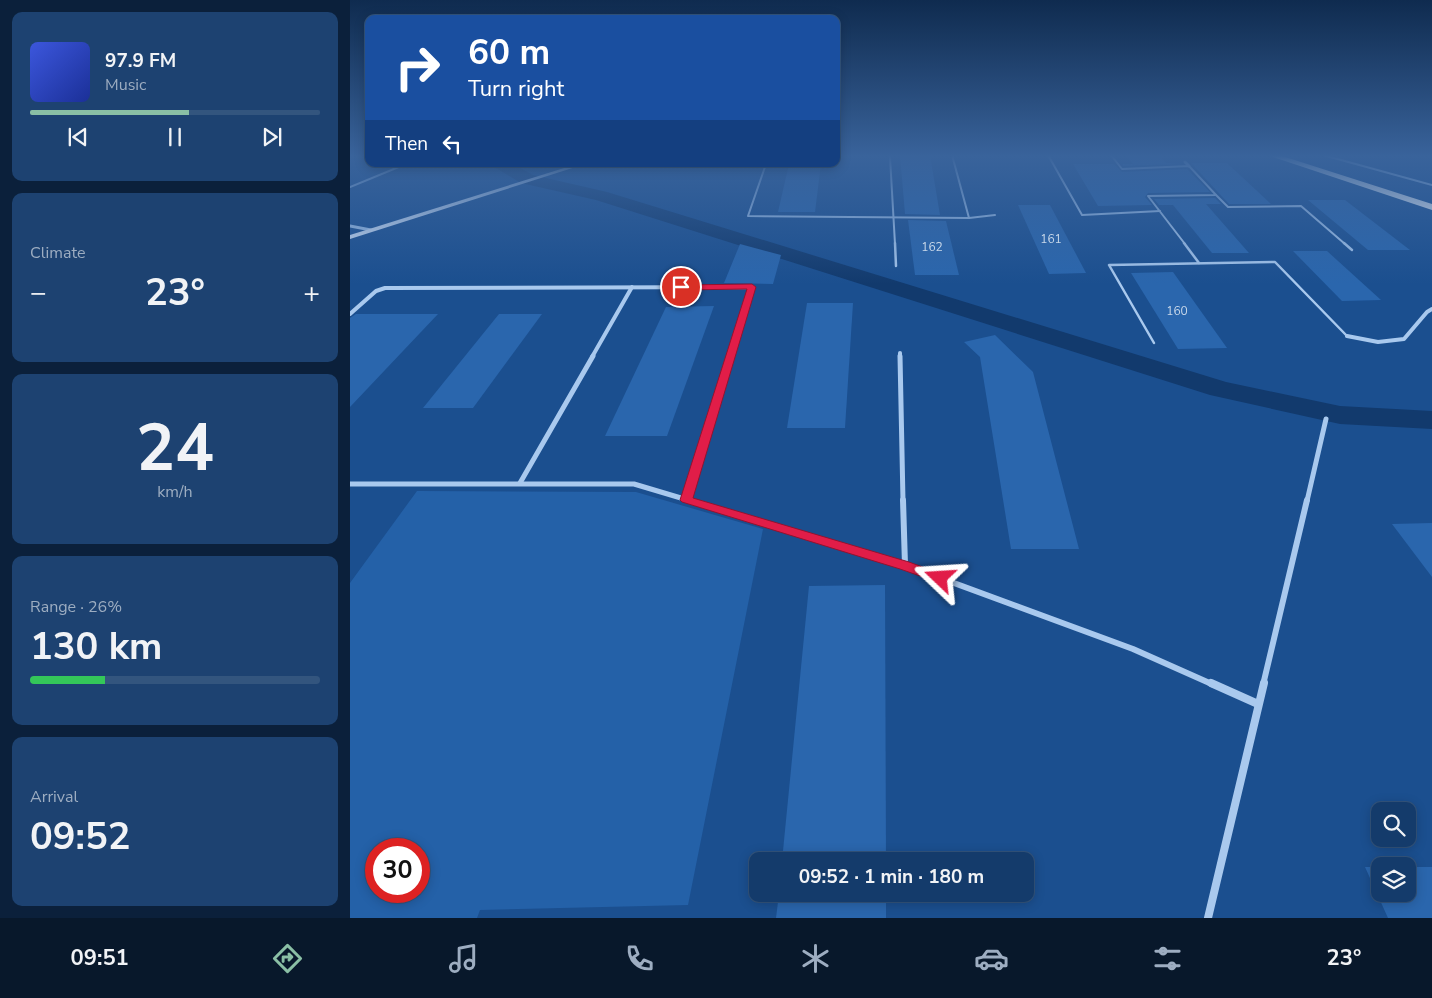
<!DOCTYPE html>
<meta charset="utf-8">
<style>
body{margin:0;font-family:"Nunito Sans",sans-serif;background:#1d4271;color:#f1f3f6;height:100vh;display:flex;flex-direction:column;font-size:19px;white-space:nowrap}
*{box-sizing:border-box;margin:0}
p{font-size:16px;color:#9dadc1}
.icon{flex:none;width:28px;height:28px;fill:none;stroke:currentColor;stroke-width:2;stroke-linecap:round;stroke-linejoin:round}
.map{position:relative;flex:1;overflow:hidden}
.details{display:flex;flex-direction:column;gap:12px;padding:12px;background:#0b203b;width:350px}
.details>*{flex:none}
.top-card{position:absolute;left:15px;top:15px;width:475px;height:152px;border-radius:10px;box-shadow:0 2px 12px #0003,0 0 0 1px #33557e;background:#1a4fa0;color:#fff;overflow:hidden}
.tools{position:absolute;left:1021px;top:802px;display:grid;gap:10px}
.tools a{display:grid;place-items:center;width:45px;height:45px;border-radius:10px;background:#143b6b;box-shadow:0 2px 12px #0003,0 0 0 1px #33557e;font-size:25px}
.speed{position:absolute;left:15px;top:838px;display:flex;gap:10px;font-size:25px;font-weight:700;text-align:center}
.speed>*{display:grid;place-content:center;width:65px;height:65px;border-radius:50%;background:#143b6b;box-shadow:0 2px 12px #0003,0 0 0 1px #33557e;line-height:1}
.speed .limit{border:8px solid #d22;background:#fff;color:#111}
.pin{position:absolute;display:grid;place-items:center;width:42px;height:42px;color:#fff;margin:-21px;border:2px solid #fff;border-radius:50%;box-shadow:0 1px 5px #0007}
.me{position:absolute;width:55px;margin:-28px;rotate:290deg;stroke-linejoin:round;filter:drop-shadow(0 0 4px #0008)}
.turn{display:flex;align-items:center;gap:18px;height:105px;padding:0 20px;font-size:22px}
.turn .icon{width:65px;height:65px;stroke-width:2.5}
.turn b{display:block;font-size:35px;line-height:42px}
.then{display:flex;align-items:center;height:48px;padding:0 20px;background:#0003;gap:10px;font-size:19px}
.big{font-size:38px;font-weight:700;line-height:1.1}
.details .card{flex:1;display:flex;flex-direction:column;justify-content:center;gap:8px;min-width:0;padding:0 18px;border-radius:10px;background:#1d4271}
.details .dial{align-items:center;gap:0}
.dial b{font-size:65px;line-height:1}
.song{display:flex;align-items:center;gap:15px}
.cover{width:60px;height:60px;border-radius:8px;background:linear-gradient(135deg,hsl(230 70% 55%),hsl(230 70% 35%))}
.played{height:5px;border-radius:2px;background:linear-gradient(90deg,#8abfa5 55%,#33557e 55%)}
.keys{display:flex;justify-content:space-around;direction:ltr}
.heat{display:flex;justify-content:space-between;align-items:center;font-size:28px;direction:ltr}
.charge{height:8px;border-radius:4px;background:linear-gradient(90deg,#34c759 26%,#33557e 0)}
.trip{position:absolute;left:399px;top:852px;width:285px;height:50px;border-radius:10px;background:#143b6b;box-shadow:0 2px 12px #0003,0 0 0 1px #33557e;font-weight:700;line-height:50px;text-align:center}
.dock{display:flex;height:80px;justify-content:space-around;align-items:center;background:#08182b;color:#9dadc1}
.dock .icon{width:35px;height:35px}
.dock .selected{color:#8abfa5}
.dock b{font-size:22px;color:#f1f3f6}
main{display:flex;flex:1;min-height:0}
.map>svg:first-child{display:block}
.green{fill:#2461a8;fill-rule:evenodd}
.lines{fill:none;stroke-linecap:round;stroke-linejoin:round}
.canal{fill:#123a6d;fill-rule:evenodd}
.building{fill:#2a66ad}
.lane-far1{stroke:#a9c9ee;stroke-width:2}
.lane{stroke:#a9c9ee;stroke-width:2.5}
.street-far4{stroke:#a9c9ee;stroke-width:3}
.street-far3{stroke:#a9c9ee;stroke-width:4}
.street-far2{stroke:#a9c9ee;stroke-width:5}
.street-far1{stroke:#a9c9ee;stroke-width:6}
.street{stroke:#a9c9ee;stroke-width:8}
.secondary{fill:#d6e6fa;fill-rule:evenodd}
.highway{fill:#fff;fill-rule:evenodd}
.route{fill:#e11d48;stroke:#92132f}
.labels{text-anchor:middle;dominant-baseline:central;stroke-width:5;stroke-linejoin:round;paint-order:stroke}
.far-number-label{font-size:12px;fill:#cad9ea}
</style>
<main>
<section class="details">
<div class="card">
<div class="song"><i class="cover"></i><div><b>97.9 FM</b><p>Music</p></div></div>
<div class="played"></div>
<div class="keys"><svg class="icon" aria-label="previous" viewBox="0 0 24 24"><path d="M18 5L8 12l10 7zM5 5v14"/></svg><svg class="icon" aria-label="pause" viewBox="0 0 24 24"><path d="M8 5v14M16 5v14"/></svg><svg class="icon" aria-label="next" viewBox="0 0 24 24"><path d="M6 5l10 7-10 7zM19 5v14"/></svg></div>
</div>
<div class="card"><p>Climate</p>
<div class="heat"><a>−</a><b class="big">23°</b><a>+</a></div>
</div>
<div class="card dial"><b>24</b><p>km/h</p></div>
<div class="card"><p>Range · 26%</p><b class="big">130 km</b><div class="charge"></div></div>
<div class="card"><p>Arrival</p><b class="big">09:52</b></div>
</section>
<div class="map">
<svg width="1082" height="918" viewBox="0 0 1082 918">
<rect width="100%" height="100%" fill="#1b4f8f"/>
<path class="green" d="M67,491L286,492L413,529L338,905L130,910L127,918H0V583ZM26,849H69V891H26Z"/>
<g class="lines">
<path class="canal" d="M144,164H163L183,175L257,192L876,382L990,406L1082,411V429L990,424L860,395L246,200L171,183L146,168Z"/>
</g>
<g class="building">
<path d="M550,155H580L590,215L555,214Z"/>
<path d="M776,155H809L816,163L832,164L773,166L772,164H783Z"/>
<path d="M841,163H877L921,204H879Z"/>
<path d="M439,164H471L465,212H428Z"/>
<path d="M723,164H764L772,172L837,169L860,192L798,193L795,197L802,205L748,206Z"/>
<path d="M865,198L871,204H856L899,253H862L823,205H809L804,199Z"/>
<path d="M958,200H995L1060,250H1018Z"/>
<path d="M668,205H700L736,273L699,274Z"/>
<path d="M558,220L596,221L609,275H565Z"/>
<path d="M390,244L431,255L423,284L374,283Z"/>
<path d="M943,251H977L1031,300L992,301Z"/>
<path d="M823,272L877,348L828,349L781,273Z"/>
<path d="M457,303H503L495,428H437Z"/>
<path d="M364,306L317,436H255L316,307Z"/>
<path d="M6,314H88L0,407V318Z"/>
<path d="M149,314H192L123,408H73Z"/>
<path d="M645,335L683,372L729,549H661L630,357L614,342Z"/>
<path d="M1082,523V577L1042,524Z"/>
<path d="M535,585L536,861H432L459,586Z"/>
<path d="M1015,867H1030V894H1058V867H1082V918H1038Z"/>
<path d="M429,894H536V918H426Z"/>
</g>
<g class="lines">
<g class="lane-far1">
<path d="M602,155L619,218"/>
<path d="M698,155L732,215L810,211"/>
<path d="M761,155L772,169L839,166L866,195L798,196L835,244"/>
<path d="M973,155L1082,185"/>
<path d="M540,157L545,244"/>
<path d="M416,164L398,216L619,218L645,215"/>
<path d="M0,187L56,164"/>
<path d="M866,195L878,207L951,206L995,244"/>
</g>
<g class="lane">
<path d="M545,243L546,266"/>
<path d="M834,243L849,263"/>
<path d="M994,243L1002,250"/>
<path d="M804,343L759,265L925,262L997,336"/>
</g>
<g class="street-far4">
<path d="M835,162L839,166"/>
<path d="M0,226L21,230"/>
</g>
<g class="street-far3">
<path d="M0,314L26,291L35,288L402,287L380,357"/>
<path d="M997,336L1028,342L1054,339L1077,312L1082,309"/>
<path d="M550,353V357"/>
<path d="M242,357L282,287"/>
</g>
<g class="street-far2">
<path d="M550,356L553,501"/>
<path d="M170,483L243,356"/>
<path d="M0,484H284L341,501"/>
<path d="M336,500L381,356"/>
<path d="M957,501L976,419"/>
</g>
<g class="street-far1">
<path d="M337,500L555,565L783,649L864,685"/>
<path d="M553,500L555,565"/>
<path d="M913,685L957,500"/>
</g>
<g class="street">
<path d="M861,683L908,704"/>
<path d="M858,918L914,683"/>
</g>
<path class="secondary" d="M227,164H235L0,239V235Z"/>
<path class="highway" d="M917,155H929L1082,204V210Z"/>
</g>
<linearGradient id="sky" x2="0" y2="1"><stop stop-color="#0f2b4f"/><stop offset="0.55" stop-color="#39639b"/><stop offset="1" stop-color="#39639b" stop-opacity="0"/></linearGradient>
<rect width="1082" height="284" fill="url(#sky)"/>
<path class="route" d="M402,284L406,287L343,498L559,562L595,575L597,578L595,582L590,583L550,569L332,502L330,500L397,289L331,290L327,287L331,285Z"/>
<g class="labels">
<g class="far-number-label">
<text x="701" y="239">161</text>
<text x="582" y="247">162</text>
<text x="827" y="311">160</text>
</g>
</g>
</svg>
<div class="tools">
<a><svg class="icon" aria-label="search" viewBox="0 0 24 24"><circle cx="10" cy="10" r="6"/><path d="M15 15l6 6"/></svg></a>
<a><svg class="icon" aria-label="layers" viewBox="0 0 24 24"><path d="M12 4l9 5-9 5-9-5zM3 14l9 5 9-5"/></svg></a>
</div>
<div class="speed"><div class="limit">30</div></div>
<div class="pin" style="left:331px;top:287px;background:#d93025"><svg class="icon" aria-label="arrive" viewBox="0 0 24 24"><path d="M6 21V4h12l-3 4 3 4H6"/></svg></div>
<svg class="me" style="left:590px;top:578px" viewBox="-20 -20 40 40"><path d="M0-17L14 15 0 8-14 15z" fill="#e11d48" stroke="#fff" stroke-width="4"/></svg>
<div class="trip">09:52 · 1 min · 180 m</div>
<div class="top-card">
<div class="turn"><svg class="icon" aria-label="right" viewBox="0 0 24 24"><path d="M7 20v-9h11M14 6l5 5-5 5"/></svg><div><b>60 m</b>Turn right</div></div>
<div class="then">Then<svg class="icon" aria-label="left" viewBox="0 0 24 24"><path d="M17 20v-9H6M10 6l-5 5 5 5"/></svg></div>
</div>
</div>
</main>
<nav class="dock">
<b>09:51</b>
<svg class="icon selected" aria-label="directions" viewBox="0 0 24 24"><path d="M12 3l9 9-9 9-9-9zM9 14v-3h6M13 9l2 2-2 2"/></svg>
<svg class="icon" aria-label="music" viewBox="0 0 24 24"><path d="M9 18V5l10-2v13"/><circle cx="6" cy="18" r="3"/><circle cx="16" cy="16" r="3"/></svg>
<svg class="icon" aria-label="phone" viewBox="0 0 24 24"><path d="M5 4h4l2 5-3 2q2 4 5 5l2-3 5 2v4C11 20 4 13 5 4z"/></svg>
<svg class="icon" aria-label="climate" viewBox="0 0 24 24"><path d="M12 3v18M4 7l16 10M4 17L20 7"/></svg>
<svg class="icon" aria-label="car" viewBox="0 0 24 24"><path d="M5 17H2v-5l4-1 3-4h7l3 4 3 1v5h-3M9 17h6M6 11h13"/><circle cx="7" cy="17" r="2"/><circle cx="17" cy="17" r="2"/></svg>
<svg class="icon" aria-label="filters" viewBox="0 0 24 24"><path d="M4 7h16M4 17h16"/><circle cx="9" cy="7" r="2"/><circle cx="15" cy="17" r="2"/></svg>
<b>23°</b>
</nav>
